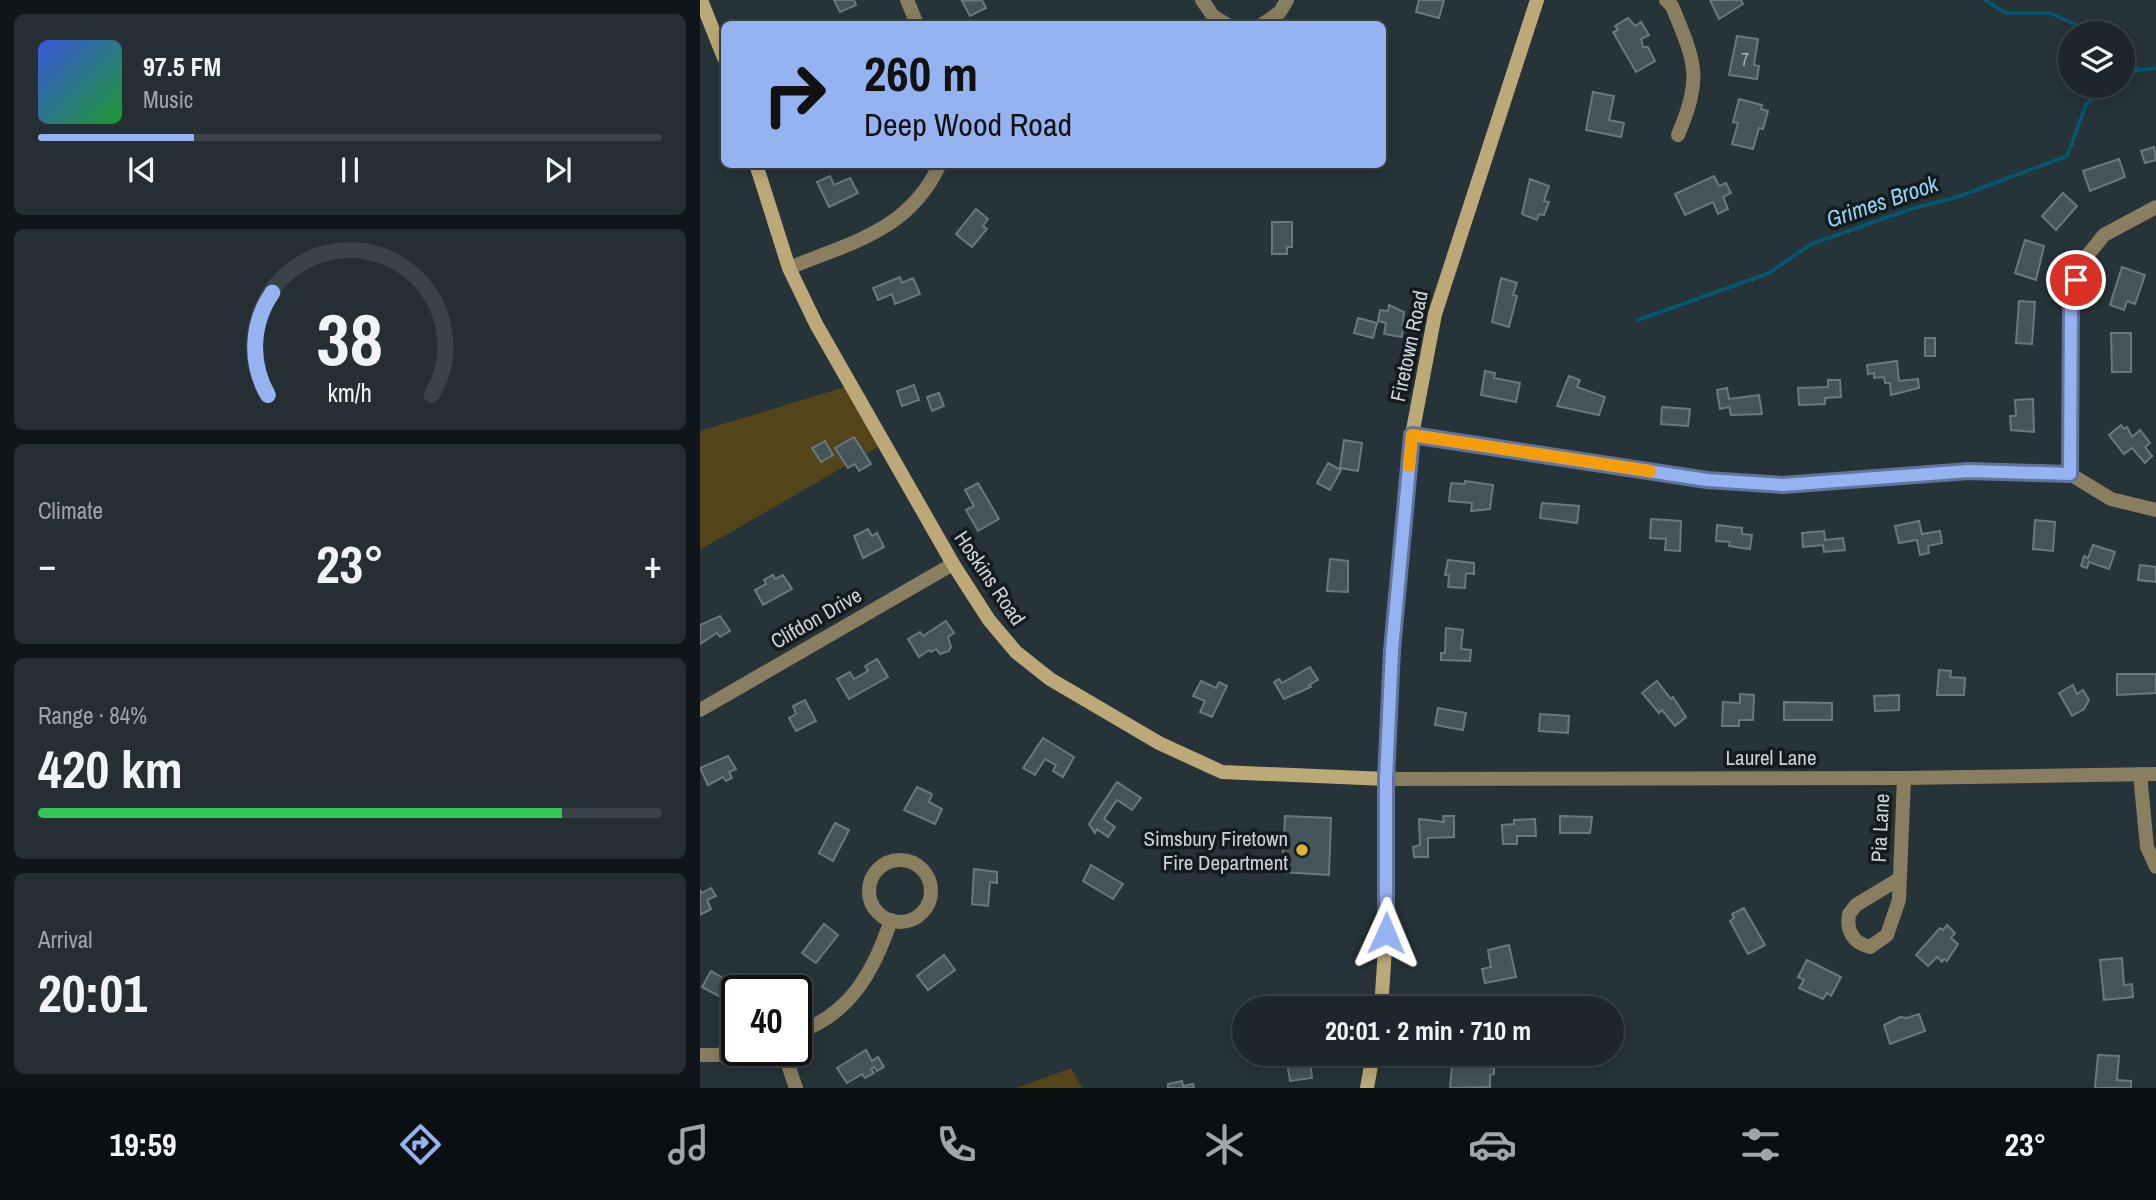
<!DOCTYPE html>
<meta charset="utf-8">
<style>
body{margin:0;font-family:"Archivo Narrow",sans-serif;background:#252e33;color:#f1f3f6;height:100vh;display:flex;flex-direction:column;font-size:26px;white-space:nowrap}
*{box-sizing:border-box;margin:0}
p{font-size:23px;color:#a0a5a9}
.icon{flex:none;width:38px;height:38px;fill:none;stroke:currentColor;stroke-width:2;stroke-linecap:round;stroke-linejoin:round}
.map{position:relative;flex:1;overflow:hidden}
.details{display:flex;flex-direction:column;gap:14px;padding:14px;background:#0f1518;width:700px}
.details>*{flex:none}
.top-card{position:absolute;left:21px;top:21px;width:665px;height:147px;border-radius:10px;box-shadow:0 4px 18px #0003,0 0 0 2px #3a4347;background:#95b2f1;color:#111;overflow:hidden}
.controls{position:absolute;left:1358px;top:21px;display:grid;gap:14px}
.controls a{display:grid;place-items:center;width:77px;height:77px;border-radius:50%;background:#1c262b;box-shadow:0 4px 18px #0003,0 0 0 2px #3a4347;font-size:35px}
.speed{position:absolute;left:21px;top:975px;display:flex;gap:14px;font-size:35px;font-weight:700;text-align:center}
.speed>*{display:grid;place-content:center;width:91px;height:91px;border-radius:50%;background:#1c262b;box-shadow:0 4px 18px #0003,0 0 0 2px #3a4347;line-height:1}
.speed .limit{border:4px solid #111;border-radius:10px;background:#fff;color:#111}
.pin{position:absolute;display:grid;place-items:center;width:60px;height:60px;color:#fff;margin:-30px;border:4px solid #fff;border-radius:50%;box-shadow:0 2px 7px #0007}
.me{position:absolute;width:77px;margin:-38px;rotate:1deg;stroke-linejoin:round;filter:drop-shadow(0 0 5px #0008)}
.turn{display:flex;align-items:center;gap:24px;height:147px;padding:0 28px;font-size:32px}
.turn .icon{width:91px;height:91px;stroke-width:2.5}
.turn b{display:block;font-size:49px;line-height:60px}
.big{font-size:52px;font-weight:700;line-height:1.1}
.details .card{flex:1;display:flex;flex-direction:column;justify-content:center;gap:10px;min-width:0;padding:0 24px;border-radius:10px;background:#252e33}
.details .dial{align-items:center;gap:0}
.dial svg{height:182px;overflow:visible;fill:none;stroke:#3a4347;stroke-width:7;stroke-linecap:round;text-anchor:middle}
.dial text{fill:#f1f3f6;stroke:none}
.song{display:flex;align-items:center;gap:21px}
.cover{width:84px;height:84px;border-radius:10px;background:linear-gradient(135deg,hsl(230 70% 55%),hsl(130 70% 35%))}
.played{height:7px;border-radius:4px;background:linear-gradient(90deg,#95b2f1 25%,#3a4347 25%)}
.keys{display:flex;justify-content:space-around;direction:ltr}
.heat{display:flex;justify-content:space-between;align-items:center;font-size:38px;direction:ltr}
.charge{height:10px;border-radius:5px;background:linear-gradient(90deg,#34c759 84%,#3a4347 0)}
.trip{position:absolute;left:532px;top:996px;width:392px;height:70px;border-radius:35px;background:#1c262b;box-shadow:0 4px 18px #0003,0 0 0 2px #3a4347;font-weight:700;line-height:70px;text-align:center}
.menu{display:flex;height:112px;justify-content:space-around;align-items:center;background:#0b0f11;color:#a0a5a9}
.menu .icon{width:49px;height:49px}
.menu .selected{color:#95b2f1}
.menu b{font-size:32px;color:#f1f3f6}
main{display:flex;flex:1;min-height:0}
.map>svg:first-child{display:block}
.green{fill:#534419}
.lines{fill:none;stroke-linecap:round;stroke-linejoin:round}
.stream{stroke:#005973;stroke-width:3.5}
.building{fill:#45535a;stroke:#6a7980;stroke-width:2}
.street{stroke:#897e5f;stroke-width:14}
.secondary{stroke:#bca977;stroke-width:14}
.route-casing{stroke:#61749d;stroke-width:18}
.route{stroke:#95b2f1;stroke-width:12}
.slow{stroke:#f59e0b;stroke-width:12}
.poi-dot{fill:#dbb233;stroke:#141a1d;stroke-width:2.5}
.labels{text-anchor:middle;dominant-baseline:central;stroke-width:7;stroke-linejoin:round;paint-order:stroke}
.number-label{font-size:18px;fill:#aab3b8}
.street-label{font-size:21px;fill:#cbd3d7;stroke:#141a1d}
.poi-label{font-size:21px;fill:#cbd3d7;stroke:#141a1d;text-anchor:end}
.water-label{font-size:23px;font-style:italic;fill:#90d6f2;stroke:#141a1d}
</style>
<main>
<section class="details">
<div class="card">
<div class="song"><i class="cover"></i><div><b>97.5 FM</b><p>Music</p></div></div>
<div class="played"></div>
<div class="keys"><svg class="icon" aria-label="previous" viewBox="0 0 24 24"><path d="M18 5L8 12l10 7zM5 5v14"/></svg><svg class="icon" aria-label="pause" viewBox="0 0 24 24"><path d="M8 5v14M16 5v14"/></svg><svg class="icon" aria-label="next" viewBox="0 0 24 24"><path d="M6 5l10 7-10 7zM19 5v14"/></svg></div>
</div>
<div class="card dial"><svg viewBox="0 0 100 80">
<path d="M14 69A42 42 0 1 1 86 69"/>
<path d="M14 69A42 42 0 0 1 16 24" stroke="#95b2f1"/>
<text x="50" y="56" font-size="32" font-weight="700">38</text>
<text x="50" y="72" font-size="11">km/h</text>
</svg></div>
<div class="card"><p>Climate</p>
<div class="heat"><a>−</a><b class="big">23°</b><a>+</a></div>
</div>
<div class="card"><p>Range · 84%</p><b class="big">420 km</b><div class="charge"></div></div>
<div class="card"><p>Arrival</p><b class="big">20:01</b></div>
</section>
<div class="map">
<svg width="1456" height="1088" viewBox="0 0 1456 1088">
<rect width="100%" height="100%" fill="#263339"/>
<g class="green">
<path d="M145,387L178,447L0,550V431Z"/>
<path d="M371,1068L382,1088H316Z"/>
</g>
<g class="lines">
<g class="stream">
<path d="M1285,0L1306,13H1350L1394,33"/>
<path d="M1423,56L1439,70"/>
<path d="M1423,76L1439,70L1456,68"/>
<path d="M938,320L1069,273L1111,244L1211,209L1257,197L1367,156L1386,105L1404,86"/>
</g>
</g>
<g class="building">
<path d="M134,0H154L156,5L140,12Z"/>
<path d="M282,0L286,8L270,16L262,1Z"/>
<path d="M719,0H744L739,18L716,12Z"/>
<path d="M1010,0H1041L1043,4L1019,19Z"/>
<path d="M928,18L935,26L941,22L949,35L941,39L943,47H948L955,61L936,72L913,32L918,30L915,26Z"/>
<path d="M1037,36L1058,39L1054,65L1059,66L1057,79L1029,75Z"/>
<path d="M893,92L914,96L909,120L924,123L921,137L886,130Z"/>
<path d="M1039,99L1062,105L1061,109L1068,111L1063,129L1059,128L1053,149L1032,144L1038,123L1033,122Z"/>
<path d="M1454,147L1456,160L1445,163L1441,151Z"/>
<path d="M1419,159L1425,177L1390,191L1383,171Z"/>
<path d="M130,176L134,185L150,178L158,193L129,207L117,182Z"/>
<path d="M1014,176L1019,186L1026,183L1031,193L1023,197L1028,209L1018,214L1013,202L985,215L975,194Z"/>
<path d="M830,179L849,186L844,201L849,202L844,215L839,214L837,220L822,214Z"/>
<path d="M1363,193L1377,206L1356,230L1342,216Z"/>
<path d="M276,209L288,219L283,226L287,229L272,247L256,234Z"/>
<path d="M572,222H592V247H587V254H572Z"/>
<path d="M1325,240L1344,246L1336,280L1315,273Z"/>
<path d="M1422,267L1445,275L1435,304L1427,301L1424,310L1410,305Z"/>
<path d="M200,277L202,283L213,278L220,294L195,304L192,294L178,300L173,288Z"/>
<path d="M801,278L817,283L813,295L817,296L809,327L792,322Z"/>
<path d="M1319,301L1335,302L1332,344L1316,343Z"/>
<path d="M689,305L704,312L702,337L684,334L686,323L678,321L680,310L688,311Z"/>
<path d="M658,318L677,323L673,338L654,333Z"/>
<path d="M1411,333H1431V372H1412Z"/>
<rect x="1225" y="338" width="10" height="18"/>
<path d="M1197,361L1199,381L1218,379L1219,388L1191,395L1190,383H1185L1184,377L1174,378V373L1168,374L1167,365Z"/>
<path d="M785,371L795,373L794,378L820,383L816,402L781,395Z"/>
<path d="M869,376L880,380L877,387L905,397L899,415L857,406Z"/>
<path d="M1128,380H1140L1141,397L1125,398V404L1099,405L1098,388L1128,387Z"/>
<path d="M214,385L219,400L202,406L197,391Z"/>
<path d="M1027,388L1029,399L1059,395L1062,414L1031,415L1029,407L1020,409L1017,390Z"/>
<path d="M239,393L244,406L232,411L227,397Z"/>
<path d="M1333,399L1334,432L1311,430L1310,416H1316L1315,400Z"/>
<path d="M962,407L990,409L988,426L961,424Z"/>
<path d="M1421,425L1424,429L1427,427L1432,437L1440,430L1450,443L1445,447L1452,456L1445,463L1432,448L1424,454L1409,435Z"/>
<path d="M154,437L171,464L159,471L155,464L148,468L135,448Z"/>
<path d="M644,440L662,443L658,471L640,468Z"/>
<path d="M125,441L133,455L121,462L112,448Z"/>
<path d="M628,463L641,470L630,490L617,483Z"/>
<path d="M765,481L793,485L790,509L771,511L772,503L749,501L751,483L765,484Z"/>
<path d="M278,483L299,519L278,531L266,510L274,506L265,490Z"/>
<path d="M842,503L879,506L877,523L840,518Z"/>
<path d="M951,519L981,521L980,551L965,550L966,539L950,538Z"/>
<path d="M1335,520L1355,522L1353,551L1333,549Z"/>
<path d="M1219,521L1222,534L1240,531L1242,543L1228,546L1229,553L1220,555L1217,540L1199,543L1195,526Z"/>
<path d="M1017,525L1042,528V534L1052,535L1050,549L1029,546L1030,542L1016,541Z"/>
<path d="M168,529L172,536L177,533L184,547L163,558L154,536Z"/>
<path d="M1124,531L1125,540L1143,538L1145,550L1124,552L1123,545L1103,547L1102,533Z"/>
<path d="M1393,545L1415,552L1409,569L1389,562L1387,568L1381,566L1384,556L1388,558Z"/>
<path d="M630,559L648,561V592L627,591Z"/>
<path d="M748,560L774,563V574L766,573L765,588L748,587L749,575H745Z"/>
<path d="M1440,565L1456,567V582L1438,580Z"/>
<path d="M73,575L75,579L83,575L92,589L63,605L55,590L66,584L64,580Z"/>
<path d="M20,616L30,631L20,637L17,633L0,644V625Z"/>
<path d="M246,621L254,633L248,637L251,647L249,651L240,654L236,649L231,652L229,650L219,657L208,639L220,632L223,636Z"/>
<path d="M746,628L763,630L761,649L771,650L770,661L741,660V653H745Z"/>
<path d="M177,659L188,677L149,699L137,679L150,672L154,679L168,671L165,666Z"/>
<path d="M610,667L618,680L609,685L611,687L584,699L574,682L579,679L582,683Z"/>
<path d="M1239,670L1251,671L1250,677L1265,678L1264,695H1237Z"/>
<path d="M1417,674H1456V693L1417,695Z"/>
<path d="M501,681L516,688L519,682L527,686L512,717L500,712L505,701L493,696Z"/>
<path d="M957,681L971,699L973,697L986,717L975,726L962,710L959,713L942,693Z"/>
<path d="M1373,685L1377,694L1383,690L1389,700L1384,709L1372,716L1359,693Z"/>
<path d="M1040,694L1054,695L1053,720H1039V726H1022L1023,702L1040,703Z"/>
<path d="M1199,695V710L1175,711L1174,696Z"/>
<path d="M105,700L116,721L96,731L89,718L96,714L93,706Z"/>
<path d="M1084,702L1132,703V720H1084Z"/>
<path d="M738,708L766,713L763,730L735,725Z"/>
<path d="M840,714L869,716L868,733L839,731Z"/>
<path d="M343,738L374,757L363,777L353,771L356,765L345,759L335,775L323,768Z"/>
<path d="M28,756L36,769L29,772L32,778L26,781L23,777L8,785L0,768Z"/>
<path d="M417,782L441,798L432,810L417,800L404,819L415,827L408,837L397,829L395,833L389,824Z"/>
<path d="M217,787L232,794L229,802L242,809L235,824L204,810Z"/>
<path d="M585,816L631,818L629,875L582,872Z"/>
<path d="M743,816H754V837L728,838V857H714L713,847L720,845L719,819L744,822Z"/>
<path d="M860,816L892,817L890,833H860Z"/>
<path d="M835,819L836,836H817V844H803L802,825L814,824V820Z"/>
<path d="M135,823L149,830L133,861L119,853Z"/>
<path d="M391,865L423,884L413,899L383,881Z"/>
<path d="M274,869L297,872V883L290,882L288,906L272,904Z"/>
<path d="M11,888L16,896L7,900L11,909L0,915V890L2,893Z"/>
<path d="M1044,908L1065,945L1048,954L1030,921L1034,918L1032,914Z"/>
<path d="M124,924L138,935L116,963L102,953Z"/>
<path d="M1247,925L1255,933L1251,938L1258,944L1247,961L1244,959L1242,962L1237,957L1228,966L1216,955L1240,928L1243,930Z"/>
<path d="M809,945L816,977L785,983L782,969L791,967L788,950Z"/>
<path d="M244,955L255,970L228,990L217,976Z"/>
<path d="M1422,958L1424,985L1432,984L1433,997L1404,1000L1400,960Z"/>
<path d="M1107,960L1141,977L1131,996L1127,993L1123,999L1099,988L1104,980L1098,977Z"/>
<path d="M11,971L30,982L34,975L46,981L41,990H37L32,1003L2,987Z"/>
<path d="M1219,1014L1225,1031L1190,1044L1184,1025L1200,1017L1207,1018Z"/>
<path d="M166,1050L172,1061L178,1057L184,1067L177,1071L174,1067L171,1069L174,1073L165,1078L162,1074L147,1083L137,1068Z"/>
<path d="M558,1054H609L612,1078L590,1081L586,1056L559,1060Z"/>
<path d="M760,1054H784V1063H791V1068H794V1074L790,1075V1087L750,1088L752,1065H757Z"/>
<path d="M1398,1055L1419,1056L1417,1080L1431,1081V1088H1395Z"/>
<path d="M482,1081L483,1086L493,1084L494,1088H468V1084Z"/>
</g>
<g class="lines">
<g class="street">
<path d="M207,0L217,24"/>
<path d="M502,0L513,16L526,24"/>
<path d="M966,0L972,6C995,62 1003,76 978,135"/>
<path d="M563,24L580,12L587,0"/>
<path d="M89,268C152,242 209,231 240,164"/>
<path d="M712,435L1007,480L1083,485L1269,471L1370,474L1411,499L1456,510"/>
<path d="M1370,474L1371,297L1382,262L1404,235L1456,207"/>
<path d="M0,710L253,564"/>
<path d="M1440,774L1447,847L1456,867"/>
<path d="M686,779L1204,778L1456,774"/>
<circle cx="200" cy="891" r="31"/>
<path d="M1199,879L1156,905L1149,914C1146,931 1153,943 1170,947L1187,935L1199,900L1204,778"/>
<path d="M96,1033C150,1015 174,971 191,920"/>
<path d="M83,1050L96,1088"/>
<path d="M0,1055H17L37,1050"/>
</g>
<g class="secondary">
<path d="M1,0L24,58"/>
<path d="M56,164L89,268L116,324L253,564L289,620L316,652L350,679L459,743L522,772L686,779"/>
<path d="M681,1008L687,920L686,779L692,650L712,435L735,314L837,0"/>
<path d="M667,1088L673,1054"/>
</g>
</g>
<g class="lines">
<g class="route-casing">
<path id="route" d="M686,933V779L692,650L712,435L1007,480L1083,485L1269,471L1370,474L1371,297L1376,280"/>
</g>
<use href="#route" class="route"/>
<path class="slow" d="M709,466L712,435L950,471"/>
</g>
<circle class="poi-dot" cx="602" cy="850" r="7"/>
<g class="labels">
<g class="number-label">
<text x="1045" y="59">7</text>
</g>
<g class="street-label">
<text transform="translate(709 346) rotate(-78)">Firetown Road</text>
<text transform="translate(290 578) rotate(56)">Hoskins Road</text>
<text transform="translate(116 618) rotate(-30)">Clifdon Drive</text>
<text x="1071" y="757">Laurel Lane</text>
<text transform="translate(1180 828) rotate(-87)">Pia Lane</text>
</g>
<g class="poi-label">
<text x="588" y="838">Simsbury Firetown<tspan x="588" dy="24">Fire Department</tspan></text>
</g>
<g class="water-label">
<text transform="translate(1182 201) rotate(-19)">Grimes Brook</text>
</g>
</g>
</svg>
<div class="controls">
<a><svg class="icon" aria-label="layers" viewBox="0 0 24 24"><path d="M12 4l9 5-9 5-9-5zM3 14l9 5 9-5"/></svg></a>
</div>
<div class="speed"><div class="limit">40</div></div>
<div class="pin" style="left:1376px;top:280px;background:#d93025"><svg class="icon" aria-label="arrive" viewBox="0 0 24 24"><path d="M6 21V4h12l-3 4 3 4H6"/></svg></div>
<svg class="me" style="left:686px;top:933px" viewBox="-20 -20 40 40"><path d="M0-17L14 15 0 8-14 15z" fill="#95b2f1" stroke="#fff" stroke-width="4"/></svg>
<div class="trip">20:01 · 2 min · 710 m</div>
<div class="top-card">
<div class="turn"><svg class="icon" aria-label="right" viewBox="0 0 24 24"><path d="M7 20v-9h11M14 6l5 5-5 5"/></svg><div><b>260 m</b>Deep Wood Road</div></div>
</div>
</div>
</main>
<nav class="menu">
<b>19:59</b>
<svg class="icon selected" aria-label="directions" viewBox="0 0 24 24"><path d="M12 3l9 9-9 9-9-9zM9 14v-3h6M13 9l2 2-2 2"/></svg>
<svg class="icon" aria-label="music" viewBox="0 0 24 24"><path d="M9 18V5l10-2v13"/><circle cx="6" cy="18" r="3"/><circle cx="16" cy="16" r="3"/></svg>
<svg class="icon" aria-label="phone" viewBox="0 0 24 24"><path d="M5 4h4l2 5-3 2q2 4 5 5l2-3 5 2v4C11 20 4 13 5 4z"/></svg>
<svg class="icon" aria-label="climate" viewBox="0 0 24 24"><path d="M12 3v18M4 7l16 10M4 17L20 7"/></svg>
<svg class="icon" aria-label="car" viewBox="0 0 24 24"><path d="M5 17H2v-5l4-1 3-4h7l3 4 3 1v5h-3M9 17h6M6 11h13"/><circle cx="7" cy="17" r="2"/><circle cx="17" cy="17" r="2"/></svg>
<svg class="icon" aria-label="filters" viewBox="0 0 24 24"><path d="M4 7h16M4 17h16"/><circle cx="9" cy="7" r="2"/><circle cx="15" cy="17" r="2"/></svg>
<b>23°</b>
</nav>
